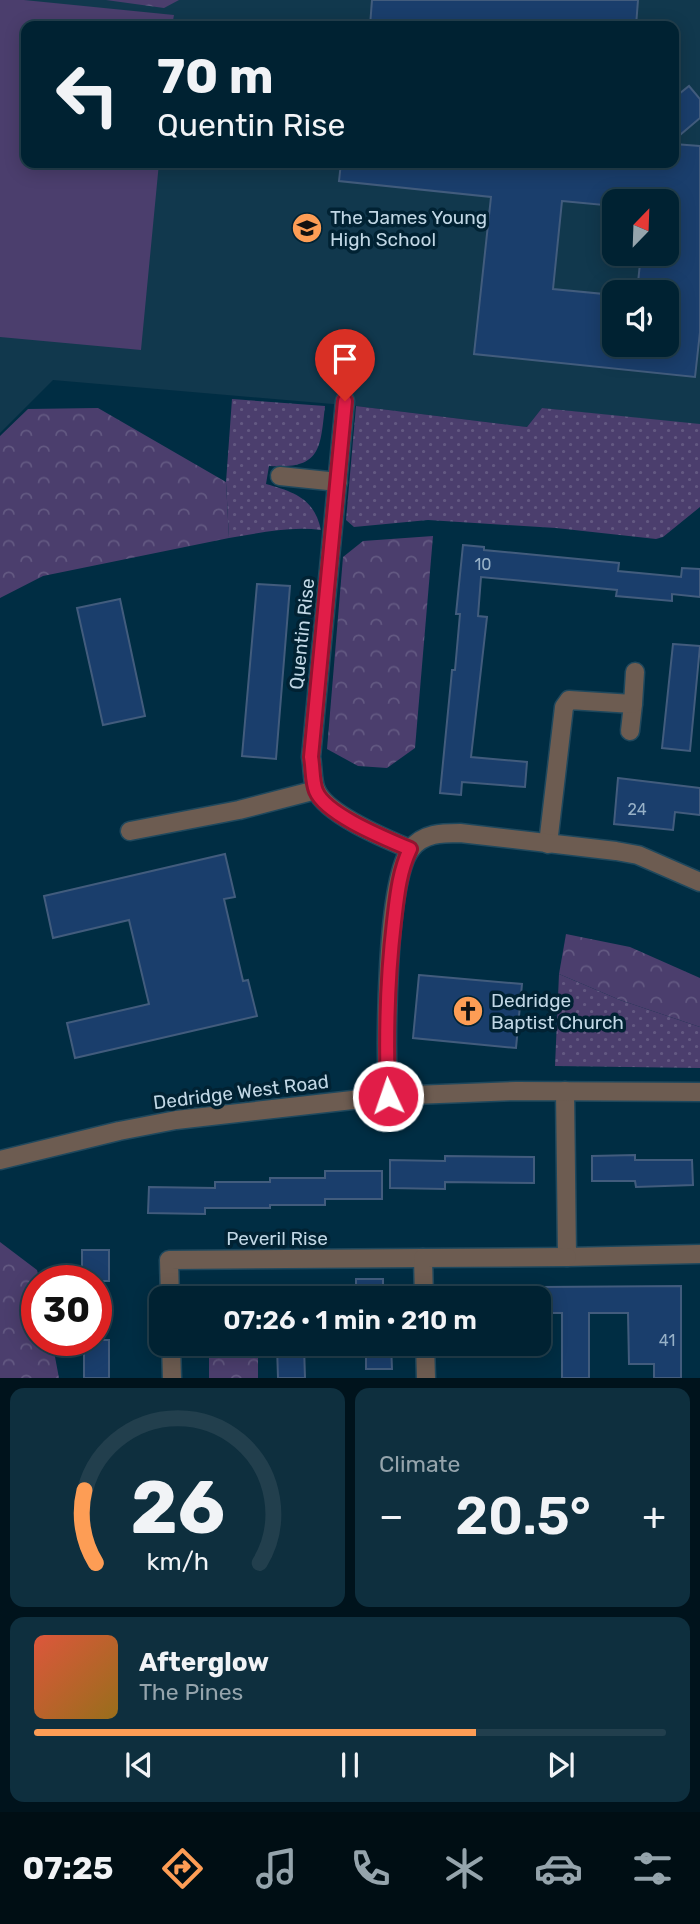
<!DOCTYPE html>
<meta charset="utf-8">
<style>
body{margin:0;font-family:Rubik,sans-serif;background:#0e2f3e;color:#f1f3f6;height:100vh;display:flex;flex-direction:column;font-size:26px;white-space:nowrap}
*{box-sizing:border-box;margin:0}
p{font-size:23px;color:#95a4ac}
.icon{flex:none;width:38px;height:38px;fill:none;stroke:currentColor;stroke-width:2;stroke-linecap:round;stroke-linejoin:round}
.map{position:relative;height:1378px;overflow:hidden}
.side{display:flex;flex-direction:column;gap:10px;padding:10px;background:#00131c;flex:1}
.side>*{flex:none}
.hud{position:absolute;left:21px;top:21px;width:658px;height:147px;border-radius:14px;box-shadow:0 4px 18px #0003,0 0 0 2px #223f4d;background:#002232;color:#f1f3f6;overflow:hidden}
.needle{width:46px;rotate:23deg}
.tools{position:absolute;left:602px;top:189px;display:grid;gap:14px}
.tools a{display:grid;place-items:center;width:77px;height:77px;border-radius:14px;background:#002232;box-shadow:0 4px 18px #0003,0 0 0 2px #223f4d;font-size:35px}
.speed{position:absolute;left:21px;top:1265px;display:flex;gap:14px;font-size:35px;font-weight:700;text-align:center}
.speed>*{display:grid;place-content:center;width:91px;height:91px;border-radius:50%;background:#002232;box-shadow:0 4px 18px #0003,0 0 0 2px #223f4d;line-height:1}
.speed .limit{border:10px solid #d22;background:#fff;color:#111}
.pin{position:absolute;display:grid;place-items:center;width:60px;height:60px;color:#fff;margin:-72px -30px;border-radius:50% 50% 50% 0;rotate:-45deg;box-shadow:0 0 7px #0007}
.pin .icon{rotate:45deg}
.me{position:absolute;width:77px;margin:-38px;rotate:357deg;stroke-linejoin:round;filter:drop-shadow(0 0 5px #0008)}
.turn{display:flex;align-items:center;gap:24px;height:147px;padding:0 21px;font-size:32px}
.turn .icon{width:91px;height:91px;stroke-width:2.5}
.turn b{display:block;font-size:49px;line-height:60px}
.big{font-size:52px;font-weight:600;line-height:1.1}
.side .card{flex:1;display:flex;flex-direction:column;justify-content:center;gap:10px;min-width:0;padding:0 24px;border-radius:14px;background:#0e2f3e}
.side .dial{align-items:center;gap:0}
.dial svg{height:182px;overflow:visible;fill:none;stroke:#223f4d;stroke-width:7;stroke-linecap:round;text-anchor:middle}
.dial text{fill:#f1f3f6;stroke:none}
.song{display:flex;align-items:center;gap:21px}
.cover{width:84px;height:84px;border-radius:10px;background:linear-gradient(135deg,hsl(10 70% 55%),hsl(40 70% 35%))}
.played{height:7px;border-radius:4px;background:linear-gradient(90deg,#fd9d55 70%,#223f4d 70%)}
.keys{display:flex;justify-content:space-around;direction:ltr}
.heat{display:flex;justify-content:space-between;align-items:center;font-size:38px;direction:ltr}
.side .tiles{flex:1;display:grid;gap:10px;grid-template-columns:1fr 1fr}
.card:last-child{grid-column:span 2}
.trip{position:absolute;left:149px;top:1286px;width:402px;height:70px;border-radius:14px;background:#002232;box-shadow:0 4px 18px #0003,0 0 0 2px #223f4d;font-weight:600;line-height:70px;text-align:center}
.tabs{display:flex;height:112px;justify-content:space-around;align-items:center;background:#000e14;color:#95a4ac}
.tabs .icon{width:49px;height:49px}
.tabs .selected{color:#fd9d55}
.tabs b{font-size:32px;color:#f1f3f6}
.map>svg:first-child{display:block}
.built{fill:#11384d;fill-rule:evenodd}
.grass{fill:url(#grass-dots)}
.forest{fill:url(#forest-crowns)}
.pitch{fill:#4b3e6d}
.building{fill:#1a3e6c;stroke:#425c7d;stroke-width:2;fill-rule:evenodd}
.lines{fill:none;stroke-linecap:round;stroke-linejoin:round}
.minor-casing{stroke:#1f485d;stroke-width:21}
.tertiary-casing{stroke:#1f485d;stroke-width:21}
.minor{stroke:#6d5c51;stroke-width:18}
.tertiary{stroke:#6d5c51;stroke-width:18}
.route-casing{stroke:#92132f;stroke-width:18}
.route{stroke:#e11d48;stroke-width:12}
.labels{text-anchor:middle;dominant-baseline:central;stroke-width:7;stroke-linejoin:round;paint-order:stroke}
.number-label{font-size:16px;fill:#97b1c7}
.poi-label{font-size:19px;fill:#c1d7e5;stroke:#012233;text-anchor:start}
.street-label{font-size:19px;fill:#c1d7e5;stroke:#012233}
</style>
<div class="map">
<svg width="700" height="1378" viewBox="0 0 700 1378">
<defs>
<pattern id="grass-dots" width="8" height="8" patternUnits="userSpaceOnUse" patternTransform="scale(1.75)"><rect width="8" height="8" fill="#4b3e6d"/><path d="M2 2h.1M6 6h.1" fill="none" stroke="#635982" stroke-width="1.8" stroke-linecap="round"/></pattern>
<pattern id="forest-crowns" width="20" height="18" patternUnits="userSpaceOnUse" patternTransform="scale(1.75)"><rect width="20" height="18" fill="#4b3e6d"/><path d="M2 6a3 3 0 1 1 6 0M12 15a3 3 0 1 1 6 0" fill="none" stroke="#635982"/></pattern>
</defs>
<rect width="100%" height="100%" fill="#002d43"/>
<path class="built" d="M0,0H700V425L542,408L527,427L356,406L53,380L0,433ZM26,26H674V163H26ZM614,201H667V254H614ZM614,292H667V345H614Z"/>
<g class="grass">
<path d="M232,399L325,406C320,450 321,469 269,466L266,484C294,492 314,498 321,530C290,526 260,533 229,538L226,482Z"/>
<path d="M356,406L527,427L542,408L700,424V507L663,537L656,539L556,528L428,520L354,527L346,520Z"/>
<path d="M559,974L620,1000L700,1027V1068L555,1066Z"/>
</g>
<g class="forest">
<path d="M106,0H179L164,8Z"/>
<path d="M98,408L226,482L229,538L43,576L0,598V436L28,409Z"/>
<path d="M433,536L415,748L387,768L358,766L327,749L343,557L363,541Z"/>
<path d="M566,934L630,947L700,978V1027L620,1000L559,974Z"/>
<path d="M0,1242L37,1270L40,1281H37V1340L52,1341L59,1378H0Z"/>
<rect x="209" y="1348" width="49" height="30"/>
</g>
<path class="pitch" d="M0,0H24L174,15L172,26H26V163H159L141,350L0,337Z"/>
<g class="building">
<path d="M372,0H638L636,26H370Z"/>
<path d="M689,86L700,99V118L674,140V98Z"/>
<path d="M674,144L700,146V332L695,377L474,354L491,197L339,181L341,163H674ZM562,201L614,206V201H667V254H641L637,292H667V345H614V295L553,289Z"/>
<path d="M463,545L484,547V550L619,563L618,571L681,577L682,568L700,569V597L672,594V601L616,596L617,590L481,577L478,616L487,617L471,757L527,762L525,787L462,782L461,795L440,793L451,681L452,670H455L460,614H456Z"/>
<path d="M257,584L290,586L276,759L242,756Z"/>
<path d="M120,599L145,716L103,725L77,608Z"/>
<path d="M673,644L700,646L690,751L662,748Z"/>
<path d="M618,778L700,788V815L675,812L673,830L614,824Z"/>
<path d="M225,854L235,897L224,899L243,981L248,980L257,1016L75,1058L67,1023L149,1004L129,920L53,938L44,896Z"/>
<path d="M419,975L522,984L516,1048L413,1038Z"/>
<path d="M635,1155V1160H692L693,1185L636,1187L635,1181H592V1156Z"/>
<path d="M445,1156L534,1157V1183L445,1182V1189L390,1188V1160L445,1161Z"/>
<path d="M325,1171H382V1199H325V1205H270V1208H205V1214L148,1213L149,1187L215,1188V1182H270V1178H325Z"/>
<rect x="82" y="1250" width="27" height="31"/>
<rect x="356" y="1279" width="27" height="19"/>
<path d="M681,1286V1378H654V1364H629L628,1313H589V1378H562V1313H539V1287Z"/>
<rect x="84" y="1340" width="25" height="38"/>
<path d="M366,1344H391L392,1369H366Z"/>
<path d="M277,1346H304L305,1378H278Z"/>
</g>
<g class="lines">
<g class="minor-casing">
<g id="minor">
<path d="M345,401L311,757C313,767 312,781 316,790C327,815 386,839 410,849"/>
<path d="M280,476L338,482"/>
<path d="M630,731L633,704"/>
<path d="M130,831L239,810L316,790"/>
<path d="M548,844L564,707L569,700L633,704L635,672"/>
<path d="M565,1091L567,1257L700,1254"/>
<path d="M388,1096C386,1051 385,880 411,849C423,833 442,833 460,833L616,851L638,855L700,882"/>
<path d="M170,1298L169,1260L423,1258"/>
<path d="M424,1298L423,1258L567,1257"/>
<path d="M171,1344L172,1378"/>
<path d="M425,1344L426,1378"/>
</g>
</g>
<g class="tertiary-casing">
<path id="tertiary" d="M0,1160L119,1131L176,1120L388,1096L516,1091L700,1092"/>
</g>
<use href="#minor" class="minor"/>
<use href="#tertiary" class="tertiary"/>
</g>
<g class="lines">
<g class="route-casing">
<path id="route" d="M345,401L311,757C313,767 312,781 316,791C326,815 387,839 410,849C399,872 397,897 394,922C387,980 386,1038 388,1096"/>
</g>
<use href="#route" class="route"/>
</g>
<defs>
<g id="school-disc" transform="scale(1.575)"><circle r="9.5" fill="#fd9d55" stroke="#012233"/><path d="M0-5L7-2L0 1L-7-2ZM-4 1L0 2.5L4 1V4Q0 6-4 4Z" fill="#111"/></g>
<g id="church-disc" transform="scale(1.575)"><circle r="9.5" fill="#fd9d55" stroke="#012233"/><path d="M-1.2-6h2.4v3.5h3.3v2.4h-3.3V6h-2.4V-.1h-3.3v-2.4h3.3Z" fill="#111"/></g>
</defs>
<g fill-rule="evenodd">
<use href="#school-disc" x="307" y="228"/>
<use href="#church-disc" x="468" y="1011"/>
</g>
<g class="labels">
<g class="number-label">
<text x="483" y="564">10</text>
<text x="637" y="809">24</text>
<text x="667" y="1340">41</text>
</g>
<g class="poi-label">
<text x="330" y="217">The James Young<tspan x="330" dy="22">High School</tspan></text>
<text x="491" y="1000">Dedridge<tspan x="491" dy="22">Baptist Church</tspan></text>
</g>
<g class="street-label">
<text transform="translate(302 634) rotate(-84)">Quentin Rise</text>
<text transform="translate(241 1092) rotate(-7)">Dedridge West Road</text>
<text x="277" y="1238">Peveril Rise</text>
</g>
</g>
</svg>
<div class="tools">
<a><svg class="needle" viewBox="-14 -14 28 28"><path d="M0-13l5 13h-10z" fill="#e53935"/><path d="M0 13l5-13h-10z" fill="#95a4ac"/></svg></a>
<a><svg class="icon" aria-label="sound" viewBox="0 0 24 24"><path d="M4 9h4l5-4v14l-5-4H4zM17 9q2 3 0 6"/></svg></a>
</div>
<div class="speed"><div class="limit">30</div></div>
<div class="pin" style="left:345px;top:401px;background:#d93025"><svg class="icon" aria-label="arrive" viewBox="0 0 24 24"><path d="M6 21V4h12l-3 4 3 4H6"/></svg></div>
<svg class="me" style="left:388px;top:1096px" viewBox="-20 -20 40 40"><circle r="17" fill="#e11d48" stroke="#fff" stroke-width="3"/><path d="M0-11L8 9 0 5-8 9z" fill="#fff"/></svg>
<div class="trip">07:26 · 1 min · 210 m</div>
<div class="hud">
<div class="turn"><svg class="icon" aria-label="left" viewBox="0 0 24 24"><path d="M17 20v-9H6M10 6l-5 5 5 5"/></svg><div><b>70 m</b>Quentin Rise</div></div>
</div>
</div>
<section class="side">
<div class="tiles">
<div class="card dial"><svg viewBox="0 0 100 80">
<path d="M14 69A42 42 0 1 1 86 69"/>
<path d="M14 69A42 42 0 0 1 9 37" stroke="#fd9d55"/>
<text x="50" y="56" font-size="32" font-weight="700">26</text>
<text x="50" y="72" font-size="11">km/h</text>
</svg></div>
<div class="card"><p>Climate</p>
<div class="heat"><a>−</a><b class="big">20.5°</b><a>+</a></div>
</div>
<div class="card">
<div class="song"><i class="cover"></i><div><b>Afterglow</b><p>The Pines</p></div></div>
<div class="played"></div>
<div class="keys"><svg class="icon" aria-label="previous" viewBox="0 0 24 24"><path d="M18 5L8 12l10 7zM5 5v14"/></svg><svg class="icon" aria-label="pause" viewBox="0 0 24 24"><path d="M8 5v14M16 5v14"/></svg><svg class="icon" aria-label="next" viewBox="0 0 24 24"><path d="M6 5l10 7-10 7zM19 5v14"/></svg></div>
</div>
</div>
</section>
<nav class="tabs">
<b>07:25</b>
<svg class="icon selected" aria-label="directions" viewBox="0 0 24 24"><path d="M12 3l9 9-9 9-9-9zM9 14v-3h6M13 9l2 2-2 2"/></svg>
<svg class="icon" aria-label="music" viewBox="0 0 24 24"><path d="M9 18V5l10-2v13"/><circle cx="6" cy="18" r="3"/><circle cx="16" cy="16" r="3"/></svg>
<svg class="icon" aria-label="phone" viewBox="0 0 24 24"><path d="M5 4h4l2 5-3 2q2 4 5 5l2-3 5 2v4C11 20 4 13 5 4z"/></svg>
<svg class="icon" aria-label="climate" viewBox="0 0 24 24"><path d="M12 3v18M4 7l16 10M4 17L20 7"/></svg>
<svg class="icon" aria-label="car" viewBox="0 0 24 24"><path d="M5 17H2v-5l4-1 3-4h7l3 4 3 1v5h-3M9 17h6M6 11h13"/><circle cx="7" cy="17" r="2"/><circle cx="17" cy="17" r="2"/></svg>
<svg class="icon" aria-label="filters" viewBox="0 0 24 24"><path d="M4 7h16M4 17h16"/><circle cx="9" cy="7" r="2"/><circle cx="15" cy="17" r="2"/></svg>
</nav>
